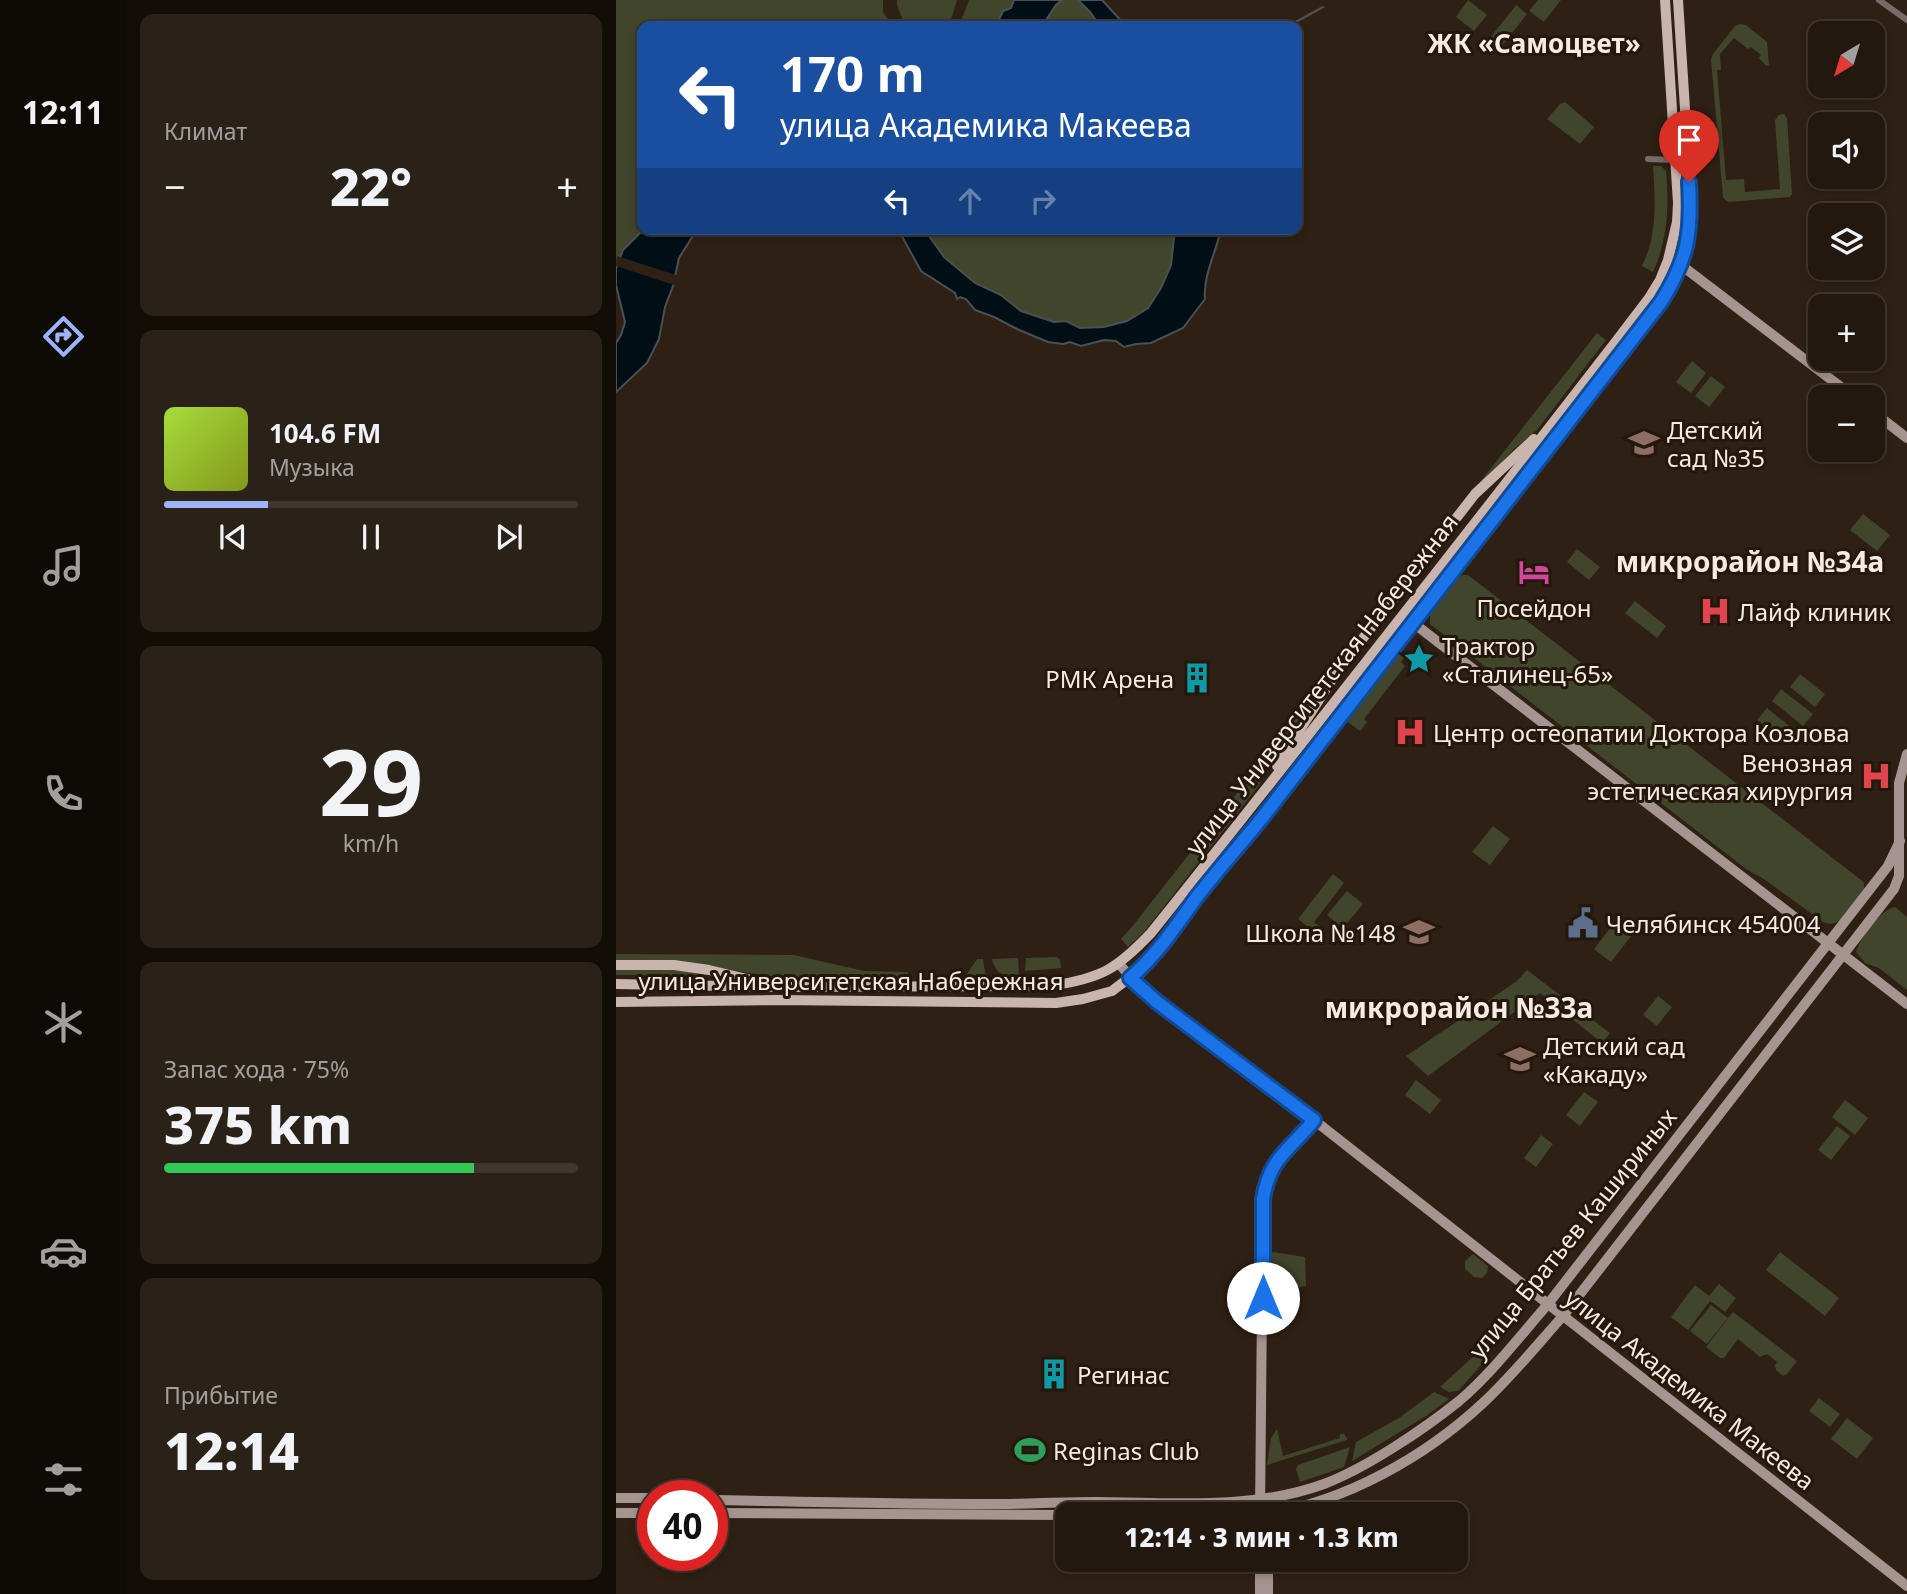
<!DOCTYPE html>
<html lang="ru">
<meta charset="utf-8">
<style>
body{margin:0;font-family:"Noto Sans",sans-serif;background:#2a2118;color:#f1f3f6;height:100vh;display:flex;flex-direction:column;font-size:26px;white-space:nowrap}
*{box-sizing:border-box;margin:0}
p{font-size:23px;color:#a2a09e}
.icon{flex:none;width:38px;height:38px;fill:none;stroke:currentColor;stroke-width:2;stroke-linecap:round;stroke-linejoin:round}
.map{position:relative;flex:1;overflow:hidden}
.drawer{display:flex;flex-direction:column;gap:14px;padding:14px;background:#130d08;width:490px}
.drawer>*{flex:none}
.banner{position:absolute;left:21px;top:21px;width:665px;height:214px;border-radius:14px;box-shadow:0 4px 10px #0003,0 0 0 2px #3f372f;background:#1a4fa0;color:#fff;overflow:hidden}
.needle{width:46px;rotate:218deg}
.buttons{position:absolute;left:1192px;top:21px;display:grid;gap:14px}
.buttons a{display:grid;place-items:center;width:77px;height:77px;border-radius:14px;background:#22180f;box-shadow:0 4px 10px #0003,0 0 0 2px #3f372f;font-size:35px}
.speed{position:absolute;left:21px;top:1480px;display:flex;gap:14px;font-size:35px;font-weight:700;text-align:center}
.speed>*{display:grid;place-content:center;width:91px;height:91px;border-radius:50%;background:#22180f;box-shadow:0 4px 10px #0003,0 0 0 2px #3f372f;line-height:1}
.speed .limit{border:10px solid #d22;background:#fff;color:#111}
.pin{position:absolute;display:grid;place-items:center;width:60px;height:60px;color:#fff;margin:-72px -30px;border-radius:50% 50% 50% 0;rotate:-45deg;box-shadow:0 0 7px #0007}
.pin .icon{rotate:45deg}
.me{position:absolute;width:77px;margin:-38px;rotate:0deg;stroke-linejoin:round;filter:drop-shadow(0 0 5px #0008)}
.turn{display:flex;align-items:center;gap:24px;height:147px;padding:0 28px;font-size:32px}
.turn .icon{width:91px;height:91px;stroke-width:2.5}
.turn b{display:block;font-size:49px;line-height:60px}
.lanes{display:flex;align-items:center;height:66px;padding:0 28px;background:#0003;justify-content:center;gap:35px;direction:ltr}
.lanes .off{opacity:.35}
.big{font-size:52px;font-weight:800;line-height:1.1}
.drawer .widget{flex:1;display:flex;flex-direction:column;justify-content:center;gap:10px;min-width:0;padding:0 24px;border-radius:14px;background:#2a2118}
.drawer .dial{align-items:center;gap:0}
.dial b{font-size:91px;line-height:1}
.song{display:flex;align-items:center;gap:21px}
.cover{width:84px;height:84px;border-radius:10px;background:linear-gradient(135deg,hsl(80 70% 55%),hsl(70 70% 35%))}
.played{height:7px;border-radius:4px;background:linear-gradient(90deg,#9eb3fd 25%,#3f372f 25%)}
.keys{display:flex;justify-content:space-around;direction:ltr}
.heat{display:flex;justify-content:space-between;align-items:center;font-size:38px;direction:ltr}
.charge{height:10px;border-radius:5px;background:linear-gradient(90deg,#34c759 75%,#3f372f 0)}
.trip{position:absolute;left:439px;top:1502px;width:413px;height:70px;border-radius:14px;background:#22180f;box-shadow:0 4px 10px #0003,0 0 0 2px #3f372f;font-weight:800;line-height:70px;text-align:center}
main{display:flex;flex:1;min-height:0}
.menu{display:flex;flex-direction:column;width:126px;justify-content:space-around;align-items:center;background:#0e0a06;color:#a2a09e}
.menu .icon{width:49px;height:49px}
.menu .current{color:#9eb3fd}
.menu b{font-size:32px;color:#f1f3f6}
.map>svg:first-child{display:block}
.green{fill:#41452b}
.water{fill:#000f16;stroke:#4a5154;stroke-width:2}
.pier{fill:#2e2014}
.lines{fill:none;stroke-linecap:round;stroke-linejoin:round}
.stream{stroke:#4a5154;stroke-width:2.5}
.street{stroke:#766b69;stroke-width:6}
.secondary{stroke:#a59490;stroke-width:10}
.primary{stroke:#c9b4ae;stroke-width:10}
.route-casing{stroke:#114b97;stroke-width:18}
.route{stroke:#1a73e8;stroke-width:12}
.labels{text-anchor:middle;dominant-baseline:central;stroke-width:6;stroke-linejoin:round;paint-order:stroke}
.poi-label{font-size:24px;fill:#f5ebe3;stroke:#24170b;text-anchor:start}
.street-label{font-size:24px;fill:#f5ebe3;stroke:#24170b}
.neighbourhood-label{font-size:26px;font-weight:bold;fill:#f5ebe3;stroke:#24170b}
.quarter-label{font-size:28px;font-weight:bold;fill:#f5ebe3;stroke:#24170b}
</style>
<main>
<nav class="menu">
<b>12:11</b>
<svg class="icon current" aria-label="directions" viewBox="0 0 24 24"><path d="M12 3l9 9-9 9-9-9zM9 14v-3h6M13 9l2 2-2 2"/></svg>
<svg class="icon" aria-label="music" viewBox="0 0 24 24"><path d="M9 18V5l10-2v13"/><circle cx="6" cy="18" r="3"/><circle cx="16" cy="16" r="3"/></svg>
<svg class="icon" aria-label="phone" viewBox="0 0 24 24"><path d="M5 4h4l2 5-3 2q2 4 5 5l2-3 5 2v4C11 20 4 13 5 4z"/></svg>
<svg class="icon" aria-label="climate" viewBox="0 0 24 24"><path d="M12 3v18M4 7l16 10M4 17L20 7"/></svg>
<svg class="icon" aria-label="car" viewBox="0 0 24 24"><path d="M5 17H2v-5l4-1 3-4h7l3 4 3 1v5h-3M9 17h6M6 11h13"/><circle cx="7" cy="17" r="2"/><circle cx="17" cy="17" r="2"/></svg>
<svg class="icon" aria-label="filters" viewBox="0 0 24 24"><path d="M4 7h16M4 17h16"/><circle cx="9" cy="7" r="2"/><circle cx="15" cy="17" r="2"/></svg>
</nav>
<section class="drawer">
<div class="widget"><p>Климат</p>
<div class="heat"><a>−</a><b class="big">22°</b><a>+</a></div>
</div>
<div class="widget">
<div class="song"><i class="cover"></i><div><b>104.6 FM</b><p>Музыка</p></div></div>
<div class="played"></div>
<div class="keys"><svg class="icon" aria-label="previous" viewBox="0 0 24 24"><path d="M18 5L8 12l10 7zM5 5v14"/></svg><svg class="icon" aria-label="pause" viewBox="0 0 24 24"><path d="M8 5v14M16 5v14"/></svg><svg class="icon" aria-label="next" viewBox="0 0 24 24"><path d="M6 5l10 7-10 7zM19 5v14"/></svg></div>
</div>
<div class="widget dial"><b>29</b><p>km/h</p></div>
<div class="widget"><p>Запас хода · 75%</p><b class="big">375 km</b><div class="charge"></div></div>
<div class="widget"><p>Прибытие</p><b class="big">12:14</b></div>
</section>
<div class="map">
<svg width="1291" height="1594" viewBox="0 0 1291 1594">
<rect width="100%" height="100%" fill="#2e2014"/>
<g class="green">
<path d="M0,0H267V12L277,26H26V229H28L7,250L0,269Z"/>
<path d="M281,0H341L333,26H289L281,5Z"/>
<path d="M353,0H398L395,8L387,11L380,26H343Z"/>
<path d="M446,0H462L474,12L484,26H426L440,4Z"/>
<path d="M852,0L871,15L858,31L840,17Z"/>
<path d="M922,0H945L928,22L913,11Z"/>
<path d="M900,5L911,14L885,47L874,38Z"/>
<path d="M1123,24L1130,25L1151,42L1153,65L1150,66L1143,58L1145,55L1135,47L1132,49L1118,38L1104,54L1105,70H1101L1110,180L1128,179L1129,192L1164,189L1159,120L1163,115L1168,114L1171,118L1176,194L1174,197L1113,202L1108,199L1107,197L1095,59L1097,54L1119,26Z"/>
<path d="M949,102L978,127L964,144L931,119L944,104Z"/>
<path d="M1037,166H1045L1050,171C1053,206 1052,239 1037,272L1026,266C1042,233 1039,201 1037,166Z"/>
<path d="M308,229H559L555,265L545,288L532,308L511,321L488,327L463,328L450,321L438,322L405,311L385,295L359,283L328,257Z"/>
<path d="M981,333L990,340L921,430L898,449L850,500Z"/>
<path d="M1076,361L1090,373L1075,393L1060,382Z"/>
<path d="M1095,376L1109,387L1093,407L1079,396Z"/>
<path d="M1247,514L1274,535L1261,551L1234,530Z"/>
<path d="M961,549L984,567L973,580L951,562Z"/>
<path d="M847,575H852L1245,880L1248,883V889L1224,920C1218,925 1213,924 1207,922L1148,879L1130,869L814,624V614L843,577Z"/>
<path d="M1019,601L1050,626L1041,638L1009,613Z"/>
<path d="M783,650L790,655L785,662L789,666L748,719L751,722L744,731L729,720Z"/>
<path d="M1184,674L1209,694L1199,707L1174,687Z"/>
<path d="M713,676L641,788L528,932L512,947L505,939L515,928Z"/>
<path d="M1165,689L1197,714L1187,726L1156,701Z"/>
<path d="M1151,708L1182,733L1173,745L1141,720Z"/>
<path d="M877,826L894,839L874,865L856,852Z"/>
<path d="M717,874L728,883L698,922L706,928L701,934L682,919Z"/>
<path d="M731,891L747,904L727,928L711,915Z"/>
<path d="M1279,907L1291,917V990L1263,968L1249,963L1240,952C1244,939 1265,909 1279,907Z"/>
<path d="M999,922L1016,935L995,962L978,949Z"/>
<path d="M0,954L178,955L248,971L292,972V976L288,979H168L110,969L0,961Z"/>
<path d="M441,957L444,960L445,968L409,971L410,958Z"/>
<path d="M402,958L403,976C389,978 379,974 376,959Z"/>
<path d="M361,959H367L369,972L374,980H347Z"/>
<path d="M0,969H59L92,975H0Z"/>
<path d="M911,970L994,1033L986,1043L924,993L812,1076L790,1056L901,981Z"/>
<path d="M1042,996L1056,1007L1041,1026L1027,1015Z"/>
<path d="M800,1080L825,1100L814,1114L789,1095Z"/>
<path d="M968,1092L982,1102L964,1126L950,1115Z"/>
<path d="M1229,1100L1252,1118L1239,1135L1216,1117Z"/>
<path d="M1221,1126L1234,1136L1215,1160L1202,1150Z"/>
<path d="M925,1135L937,1144L920,1167L908,1158Z"/>
<path d="M657,1252L689,1257L690,1286L653,1293V1257Z"/>
<path d="M1164,1252L1223,1298L1209,1316L1150,1270Z"/>
<path d="M857,1254L872,1266L871,1273L866,1278L858,1277L849,1269V1261Z"/>
<path d="M1103,1284L1120,1298L1109,1312L1094,1301L1072,1330L1055,1317L1079,1285L1093,1296Z"/>
<path d="M1095,1305L1112,1318L1091,1344L1074,1331Z"/>
<path d="M1117,1312L1181,1361L1171,1374L1167,1376L1160,1370L1159,1365L1161,1362L1151,1354L1144,1357L1122,1339L1108,1358H1104L1090,1347Z"/>
<path d="M860,1354L867,1357L868,1362L842,1391L833,1392L824,1387Z"/>
<path d="M818,1392L833,1399L810,1416L736,1461L740,1442L783,1418Z"/>
<path d="M1203,1398L1224,1414L1214,1427L1193,1411Z"/>
<path d="M1231,1418L1257,1438L1241,1459L1215,1439Z"/>
<path d="M661,1429L667,1456L724,1438V1434H728L731,1438V1440L651,1465L655,1438Z"/>
<path d="M734,1447L728,1467L684,1482L680,1469L682,1465Z"/>
</g>
<g class="water">
<path d="M398,0H446L440,5L426,26H380L387,11L395,8Z"/>
<path d="M462,0H486L510,26H484L474,12Z"/>
<path d="M28,229H86L78,234L63,258L57,286L49,307L43,339L31,363L0,392V343L5,335L9,322L0,285V269L7,250Z"/>
<path d="M282,229H308L328,257L359,283L385,295L405,311L438,322L450,321L464,328L488,327L511,321L532,308L545,288L555,265L559,229H605C600,253 587,275 589,299L567,328L535,343L520,344L508,347L500,341L488,340L465,346L454,342L447,344L432,342L401,329L378,317L359,310L350,299L344,297L341,299L339,293L305,271Z"/>
</g>
<path class="pier" d="M1,256L63,276L61,286L0,266Z"/>
<g class="lines">
<path class="stream" d="M676,26L678,23L707,7"/>
<g class="street">
<path d="M1263,0L1291,20"/>
<path d="M1032,159L1059,160"/>
</g>
<g class="secondary">
<path d="M1065,265L1238,397"/>
<path d="M1256,411L1291,438"/>
<path d="M787,615L1291,1004"/>
<path d="M503,964L523,986L541,1002L698,1120L1291,1586"/>
<path d="M0,1498H37"/>
<path d="M96,1500C190,1502 283,1504 376,1504C410,1504 443,1502 477,1502C553,1502 634,1511 708,1484C750,1468 807,1430 843,1401C875,1374 904,1336 932,1304L1272,866L1284,841"/>
<path d="M0,1513H37"/>
<path d="M96,1513L452,1515"/>
<path d="M644,1514L647,1199C654,1155 672,1151 698,1120"/>
<path d="M650,1514C729,1502 809,1457 867,1403C896,1376 921,1345 947,1316L1278,889L1283,876V783L1291,754"/>
<path d="M644,1594V1559"/>
<path d="M652,1594V1559"/>
</g>
<g class="primary">
<path d="M661,766L720,673L859,494L918,439"/>
<path d="M0,965H58L93,970L144,982"/>
<path d="M0,984L167,987L435,986C485,978 500,970 535,933C692,737 847,539 1001,340L1033,298L1044,280L1052,260L1061,222L1062,203L1049,0"/>
<path d="M0,1002L161,1000L440,1003L467,999L496,991L526,968L646,818L1045,302L1065,265L1074,230L1072,155L1062,0"/>
</g>
</g>
<g class="lines">
<g class="route-casing">
<path id="route" d="M647,1298V1199C654,1157 673,1151 698,1120L541,1002L514,978C541,955 560,926 580,898C601,871 624,845 646,818L1045,302C1072,259 1076,233 1073,182"/>
</g>
<use href="#route" class="route"/>
</g>
<defs>
<g id="school-bare" transform="scale(2.415)"><path d="M0-5L7-2L0 1L-7-2ZM-4 1L0 2.5L4 1V4Q0 6-4 4Z" fill="#8d6e63" stroke="#24170b" stroke-width="2.5" paint-order="stroke"/></g>
<g id="hotel-bare" transform="scale(2.415)"><path d="M-6-4.5h1.5V1H6V5H4.5V3h-9V5H-6ZM-4 0a1.8 1.8 0 1 1 3.6 0ZM.5 0V-2.5h3Q6-2.5 6 0Z" fill="#d1479c" stroke="#24170b" stroke-width="2.5" paint-order="stroke"/></g>
<g id="hospital-bare" transform="scale(2.415)"><path d="M-5-5h3v3.5h4V-5h3V5h-3V1.5h-4V5h-3Z" fill="#e0444e" stroke="#24170b" stroke-width="2.5" paint-order="stroke"/></g>
<g id="sight-bare" transform="scale(2.415)"><path d="M0-6L1.8-2.2L6-1.7L2.9 1.2L3.7 5.4L0 3.3L-3.7 5.4L-2.9 1.2L-6-1.7L-1.8-2.2Z" fill="#0f9aa8" stroke="#24170b" stroke-width="2.5" paint-order="stroke"/></g>
<g id="building-bare" transform="scale(2.415)"><path d="M-4-6H4V6H1V3H-1V6H-4ZM-2.5-4.3h1.7v1.8h-1.7ZM.8-4.3h1.7v1.8H.8ZM-2.5-1h1.7V.8h-1.7ZM.8-1h1.7V.8H.8Z" fill="#0f9aa8" stroke="#24170b" stroke-width="2.5" paint-order="stroke"/></g>
<g id="civic-bare" transform="scale(2.415)"><path d="M-.6-6.5H3V-4.5H.6V-3L4-1V1h2V6H-6V1h2V-1L-.6-3ZM-1.2 2.5V6h2.4V2.5Z" fill="#5c6f8a" stroke="#24170b" stroke-width="2.5" paint-order="stroke"/></g>
<g id="stadium-bare" transform="scale(2.415)"><path d="M0-5a6.5 5 0 1 0 0 10a6.5 5 0 1 0 0-10ZM-3.5-1.8h7v3.6h-7Z" fill="#2e9e5b" stroke="#24170b" stroke-width="2.5" paint-order="stroke"/></g>
</defs>
<g fill-rule="evenodd">
<use href="#school-bare" x="1028" y="443"/>
<use href="#hotel-bare" x="918" y="572"/>
<use href="#hospital-bare" x="1099" y="611"/>
<use href="#sight-bare" x="803" y="659"/>
<use href="#building-bare" x="581" y="678"/>
<use href="#hospital-bare" x="794" y="732"/>
<use href="#hospital-bare" x="1260" y="776"/>
<use href="#civic-bare" x="967" y="923"/>
<use href="#school-bare" x="803" y="932"/>
<use href="#school-bare" x="904" y="1059"/>
<use href="#building-bare" x="438" y="1374"/>
<use href="#stadium-bare" x="414" y="1450"/>
</g>
<g class="labels">
<g class="poi-label">
<text x="1051" y="429">Детский<tspan x="1051" dy="28">сад №35</tspan></text>
<text x="918" y="607" text-anchor="middle">Посейдон</text>
<text x="1122" y="611">Лайф клиник</text>
<text x="826" y="645">Трактор<tspan x="826" dy="28">«Сталинец-65»</tspan></text>
<text x="558" y="678" text-anchor="end">РМК Арена</text>
<text x="817" y="732">Центр остеопатии Доктора Козлова</text>
<text x="1237" y="762" text-anchor="end">Венозная<tspan x="1237" dy="28">эстетическая хирургия</tspan></text>
<text x="990" y="923">Челябинск 454004</text>
<text x="780" y="932" text-anchor="end">Школа №148</text>
<text x="927" y="1045">Детский сад<tspan x="927" dy="28">«Какаду»</tspan></text>
<text x="461" y="1374">Регинас</text>
<text x="437" y="1450">Reginas Club</text>
</g>
<g class="street-label">
<text transform="translate(705 684) rotate(-52)">улица Университетская Набережная</text>
<text x="235" y="980">улица Университетская Набережная</text>
<text transform="translate(956 1233) rotate(-51)">улица Братьев Кашириных</text>
<text transform="translate(1074 1389) rotate(38)">улица Академика Макеева</text>
</g>
<g class="neighbourhood-label">
<text x="918" y="43">ЖК «Самоцвет»</text>
</g>
<g class="quarter-label">
<text x="1134" y="561">микрорайон №34а</text>
<text x="843" y="1007">микрорайон №33а</text>
</g>
</g>
</svg>
<div class="buttons">
<a><svg class="needle" viewBox="-14 -14 28 28"><path d="M0-13l5 13h-10z" fill="#e53935"/><path d="M0 13l5-13h-10z" fill="#a2a09e"/></svg></a>
<a><svg class="icon" aria-label="sound" viewBox="0 0 24 24"><path d="M4 9h4l5-4v14l-5-4H4zM17 9q2 3 0 6"/></svg></a>
<a><svg class="icon" aria-label="layers" viewBox="0 0 24 24"><path d="M12 4l9 5-9 5-9-5zM3 14l9 5 9-5"/></svg></a>
<a>+</a>
<a>−</a>
</div>
<div class="speed"><div class="limit">40</div></div>
<div class="pin" style="left:1073px;top:182px;background:#d93025"><svg class="icon" aria-label="arrive" viewBox="0 0 24 24"><path d="M6 21V4h12l-3 4 3 4H6"/></svg></div>
<svg class="me" style="left:647px;top:1298px" viewBox="-20 -20 40 40"><circle r="19" fill="#fff"/><path d="M0-13L10 11 0 6-10 11z" fill="#1a73e8"/></svg>
<div class="trip">12:14 · 3 мин · 1.3 km</div>
<div class="banner">
<div class="turn"><svg class="icon" aria-label="left" viewBox="0 0 24 24"><path d="M17 20v-9H6M10 6l-5 5 5 5"/></svg><div><b>170 m</b>улица Академика Макеева</div></div>
<div class="lanes"><svg class="icon" aria-label="left" viewBox="0 0 24 24"><path d="M17 20v-9H6M10 6l-5 5 5 5"/></svg><svg class="icon off" aria-label="ahead" viewBox="0 0 24 24"><path d="M12 20V5M6 11l6-6 6 6"/></svg><svg class="icon off" aria-label="right" viewBox="0 0 24 24"><path d="M7 20v-9h11M14 6l5 5-5 5"/></svg></div>
</div>
</div>
</main>
